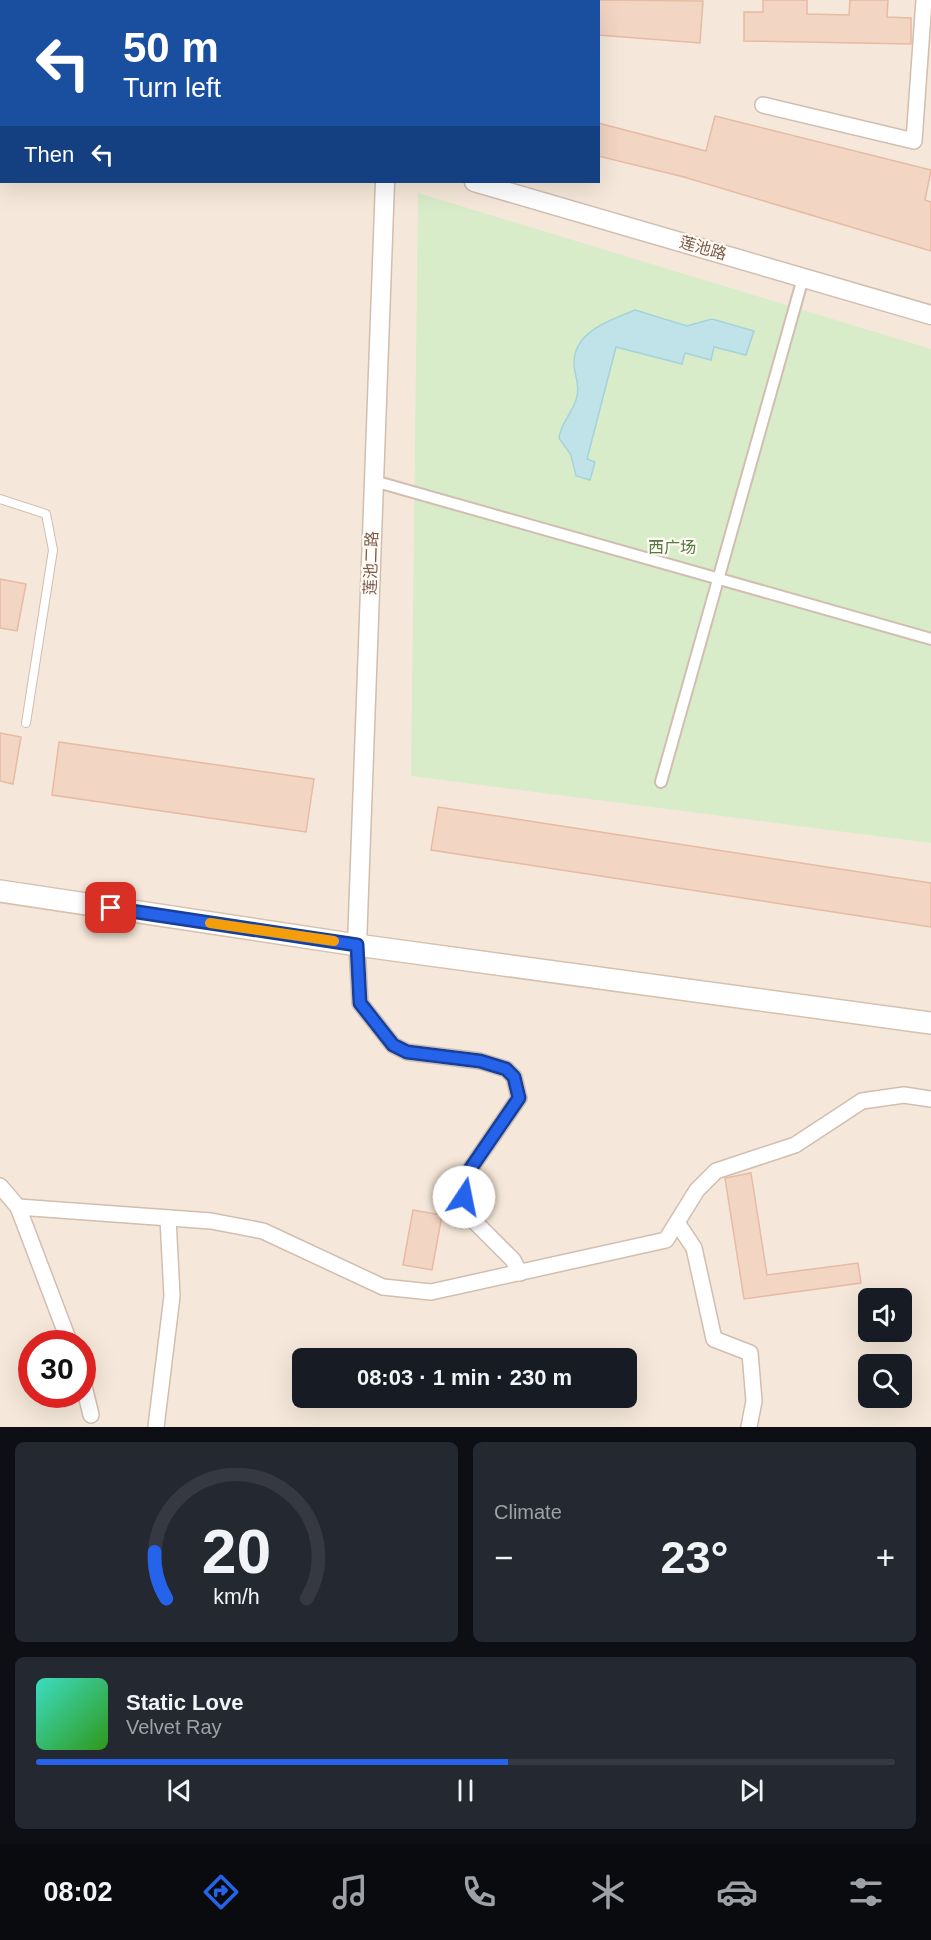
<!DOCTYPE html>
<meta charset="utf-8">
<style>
body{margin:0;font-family:Helvetica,"Noto Sans SC",sans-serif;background:#242831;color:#f1f3f6;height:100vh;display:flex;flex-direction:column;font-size:22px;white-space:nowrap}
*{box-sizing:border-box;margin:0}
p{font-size:20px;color:#9ea1a6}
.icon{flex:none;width:33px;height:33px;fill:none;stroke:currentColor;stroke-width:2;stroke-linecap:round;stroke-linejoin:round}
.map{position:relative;height:1427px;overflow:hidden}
.details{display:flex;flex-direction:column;gap:15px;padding:15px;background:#0d0f14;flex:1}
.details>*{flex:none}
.top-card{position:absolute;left:0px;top:0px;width:600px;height:183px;box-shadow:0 6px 24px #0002;background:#1a4fa0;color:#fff;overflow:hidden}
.fabs{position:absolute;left:858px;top:1288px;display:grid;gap:12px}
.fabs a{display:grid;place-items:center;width:54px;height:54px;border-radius:9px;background:#171b24;box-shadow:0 6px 24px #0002;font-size:30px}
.speed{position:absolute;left:18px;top:1330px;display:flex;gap:12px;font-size:30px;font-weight:700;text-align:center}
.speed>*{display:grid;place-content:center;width:78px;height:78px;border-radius:50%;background:#171b24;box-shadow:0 6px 24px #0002;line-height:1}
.speed .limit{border:9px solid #d22;background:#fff;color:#111}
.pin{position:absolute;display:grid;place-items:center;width:51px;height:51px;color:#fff;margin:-26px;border-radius:12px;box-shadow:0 3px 9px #0006}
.me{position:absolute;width:66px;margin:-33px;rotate:11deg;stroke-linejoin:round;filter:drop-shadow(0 0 4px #0008)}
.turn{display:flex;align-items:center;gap:21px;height:126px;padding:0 24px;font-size:27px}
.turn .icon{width:78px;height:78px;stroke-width:2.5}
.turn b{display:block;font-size:42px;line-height:51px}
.then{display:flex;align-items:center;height:57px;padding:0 24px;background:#0003;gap:12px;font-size:22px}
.big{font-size:45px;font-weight:700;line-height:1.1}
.details .tile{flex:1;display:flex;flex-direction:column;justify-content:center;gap:9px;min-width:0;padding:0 21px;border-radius:9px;background:#242831}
.details .dial{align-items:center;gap:0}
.dial svg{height:156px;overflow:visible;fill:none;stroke:#363941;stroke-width:7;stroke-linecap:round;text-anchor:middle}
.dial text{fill:#f1f3f6;stroke:none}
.song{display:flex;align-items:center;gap:18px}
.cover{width:72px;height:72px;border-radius:9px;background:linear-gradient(135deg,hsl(170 70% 55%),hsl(110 70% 35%))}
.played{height:6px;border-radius:3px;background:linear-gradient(90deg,#2563eb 55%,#363941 55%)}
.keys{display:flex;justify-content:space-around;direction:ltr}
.heat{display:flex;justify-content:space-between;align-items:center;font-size:33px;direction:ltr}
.details .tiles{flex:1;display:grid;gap:15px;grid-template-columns:1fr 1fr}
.tile:last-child{grid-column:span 2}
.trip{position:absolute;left:292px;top:1348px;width:345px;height:60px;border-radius:9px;background:#171b24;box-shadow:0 6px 24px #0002;font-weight:700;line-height:60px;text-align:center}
.tab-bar{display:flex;height:96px;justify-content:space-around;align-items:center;background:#090b0e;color:#9ea1a6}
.tab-bar .icon{width:42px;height:42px}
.tab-bar .on{color:#2563eb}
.tab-bar b{font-size:27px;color:#f1f3f6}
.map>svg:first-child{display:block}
.residential{fill:#f5e8da;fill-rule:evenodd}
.green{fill:#d8ecc9}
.water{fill:#bfe3e8;stroke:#a5d3da;stroke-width:1.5}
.building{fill:#f3d5c3;stroke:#e6bba3;stroke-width:1.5}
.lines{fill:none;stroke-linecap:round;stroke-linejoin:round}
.service-casing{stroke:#d1beb0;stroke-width:10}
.pedestrian-casing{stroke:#d1beb0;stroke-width:14}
.minor-casing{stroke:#d1beb0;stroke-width:18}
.tertiary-casing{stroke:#d1beb0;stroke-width:21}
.secondary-casing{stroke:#d6c0b0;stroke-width:24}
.service{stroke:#fff;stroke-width:8}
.pedestrian{stroke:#fff;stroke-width:10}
.minor{stroke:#fff;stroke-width:15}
.tertiary{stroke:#fff;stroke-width:18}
.secondary{stroke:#fff;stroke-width:21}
.route-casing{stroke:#184099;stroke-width:15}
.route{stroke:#2563eb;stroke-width:10}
.slow{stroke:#f59e0b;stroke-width:10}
.labels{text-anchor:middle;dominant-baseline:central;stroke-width:4.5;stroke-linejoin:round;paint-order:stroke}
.street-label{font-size:16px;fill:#7a5c4d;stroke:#fffaf3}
.park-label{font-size:16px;fill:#537a41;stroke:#fffaf3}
</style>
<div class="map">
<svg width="931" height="1427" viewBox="0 0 931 1427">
<rect width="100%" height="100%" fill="#fdf6ec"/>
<path class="residential" d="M0,0H931V1427H0ZM2,2H598V182H2ZM868,1299H902V1332H868ZM32,1344H82V1395H32ZM303,1359H627V1398H303ZM868,1365H902V1398H868Z"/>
<path class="green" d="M418,193L931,349V843L411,776Z"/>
<path class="water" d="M635,310L687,326L712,319L754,331L746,355L714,347L711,360L685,353L682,364L616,347L587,459L595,462L590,480L576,476L571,455L559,438C561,423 572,413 576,400C581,387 574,375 574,363C574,331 611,320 635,310Z"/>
<g class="building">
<path d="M598,0L703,1L700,43L598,35Z"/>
<path d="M763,0H807V14L849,15L850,0H888L887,17L911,18V44L744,41V12H763Z"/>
<path d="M715,116L931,170L925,200L931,202V251L684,177L598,156V123L706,151Z"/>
<path d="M0,579L26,584L17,631L0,628Z"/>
<path d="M0,733L21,737L13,784L0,781Z"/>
<path d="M59,742L314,779L306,832L52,795Z"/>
<path d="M438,807L931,883V927L431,850Z"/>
<path d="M751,1173L767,1275L858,1263L861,1283L744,1299L725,1178Z"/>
<path d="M413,1210L442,1215L432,1270L403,1265Z"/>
</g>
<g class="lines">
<g class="service-casing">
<path id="service" d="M0,499L46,514L53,550L26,723"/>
</g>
<g class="pedestrian-casing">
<g id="pedestrian">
<path d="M374,481L931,639"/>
<path d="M661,782L803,278"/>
</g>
</g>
<g class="minor-casing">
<g id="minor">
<path d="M763,105L914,141L924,0"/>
<path d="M357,945L360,1003L393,1045L407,1052L480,1061L506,1069L514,1077L519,1098L462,1181L466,1213L513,1260L520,1273"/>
<path d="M0,1186L18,1207L70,1344"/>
<path d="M18,1207L211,1221L263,1231L383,1287L431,1292L666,1240L697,1190L716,1171L795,1145L862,1101L904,1095L931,1099"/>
<path d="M678,1224L694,1248L714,1339L750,1353L754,1401L749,1427"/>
<path d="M82,1378L91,1415"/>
<path d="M156,1427L172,1296L168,1218"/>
</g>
</g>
<g class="tertiary-casing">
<g id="tertiary">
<path d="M388,2V0"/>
<path d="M0,52L2,53"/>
<path d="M474,182L931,315"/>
<path d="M357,945L385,182"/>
</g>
</g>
<g class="secondary-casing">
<path id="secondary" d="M0,891L357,945L931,1023"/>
</g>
<use href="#service" class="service"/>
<use href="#pedestrian" class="pedestrian"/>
<use href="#minor" class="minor"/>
<use href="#tertiary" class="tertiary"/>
<use href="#secondary" class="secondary"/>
</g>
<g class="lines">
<g class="route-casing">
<path id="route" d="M111,908L357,945L360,1003L393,1045L407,1052L480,1061L506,1069L514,1077L519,1098L462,1181L464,1197"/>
</g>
<use href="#route" class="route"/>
<path class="slow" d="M210,923L334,941"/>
</g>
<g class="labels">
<g class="street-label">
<text transform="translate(703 248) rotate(16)">莲池路</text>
<text transform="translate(371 563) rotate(-88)">莲池二路</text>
</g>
<g class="park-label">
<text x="672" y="547">西广场</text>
</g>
</g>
</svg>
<div class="fabs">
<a><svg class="icon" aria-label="sound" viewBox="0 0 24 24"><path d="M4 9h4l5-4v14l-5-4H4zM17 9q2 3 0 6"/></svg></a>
<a><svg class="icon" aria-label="search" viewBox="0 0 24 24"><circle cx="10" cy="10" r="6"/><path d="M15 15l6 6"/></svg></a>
</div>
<div class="speed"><div class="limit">30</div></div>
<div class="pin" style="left:111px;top:908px;background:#d93025"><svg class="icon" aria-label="arrive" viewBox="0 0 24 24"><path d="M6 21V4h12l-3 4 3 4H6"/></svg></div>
<svg class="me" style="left:464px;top:1197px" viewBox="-20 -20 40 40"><circle r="19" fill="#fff"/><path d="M0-13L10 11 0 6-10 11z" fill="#2563eb"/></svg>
<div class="trip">08:03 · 1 min · 230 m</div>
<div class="top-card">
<div class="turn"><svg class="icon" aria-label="left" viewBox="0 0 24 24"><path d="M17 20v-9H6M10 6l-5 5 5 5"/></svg><div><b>50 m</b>Turn left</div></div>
<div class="then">Then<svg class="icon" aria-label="left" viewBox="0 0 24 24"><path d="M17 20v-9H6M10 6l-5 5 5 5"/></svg></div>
</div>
</div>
<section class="details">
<div class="tiles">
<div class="tile dial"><svg viewBox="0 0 100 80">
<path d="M14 69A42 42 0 1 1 86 69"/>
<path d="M14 69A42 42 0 0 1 8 45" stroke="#2563eb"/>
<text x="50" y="56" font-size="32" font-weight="700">20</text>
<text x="50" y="72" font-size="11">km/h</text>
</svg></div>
<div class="tile"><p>Climate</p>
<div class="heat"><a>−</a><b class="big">23°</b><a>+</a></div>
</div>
<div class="tile">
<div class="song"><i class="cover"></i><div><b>Static Love</b><p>Velvet Ray</p></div></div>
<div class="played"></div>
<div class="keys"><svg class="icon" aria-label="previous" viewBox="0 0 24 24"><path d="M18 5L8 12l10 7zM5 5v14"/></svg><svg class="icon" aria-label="pause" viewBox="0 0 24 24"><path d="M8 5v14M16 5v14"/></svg><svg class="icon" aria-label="next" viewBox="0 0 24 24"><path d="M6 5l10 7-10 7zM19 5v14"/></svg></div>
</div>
</div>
</section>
<nav class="tab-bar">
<b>08:02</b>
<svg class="icon on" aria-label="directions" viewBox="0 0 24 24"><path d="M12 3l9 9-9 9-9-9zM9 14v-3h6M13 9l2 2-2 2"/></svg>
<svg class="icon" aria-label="music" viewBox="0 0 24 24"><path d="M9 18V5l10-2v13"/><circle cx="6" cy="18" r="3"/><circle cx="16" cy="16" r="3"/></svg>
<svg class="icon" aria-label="phone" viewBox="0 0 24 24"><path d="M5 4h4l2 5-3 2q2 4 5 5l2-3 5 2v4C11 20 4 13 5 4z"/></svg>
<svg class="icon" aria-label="climate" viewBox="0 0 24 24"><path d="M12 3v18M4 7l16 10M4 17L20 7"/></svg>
<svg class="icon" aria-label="car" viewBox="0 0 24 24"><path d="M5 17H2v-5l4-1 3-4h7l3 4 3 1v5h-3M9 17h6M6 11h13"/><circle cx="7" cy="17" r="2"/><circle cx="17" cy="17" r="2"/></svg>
<svg class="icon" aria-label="filters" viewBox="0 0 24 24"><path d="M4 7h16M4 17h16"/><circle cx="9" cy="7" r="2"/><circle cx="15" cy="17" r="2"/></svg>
</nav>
